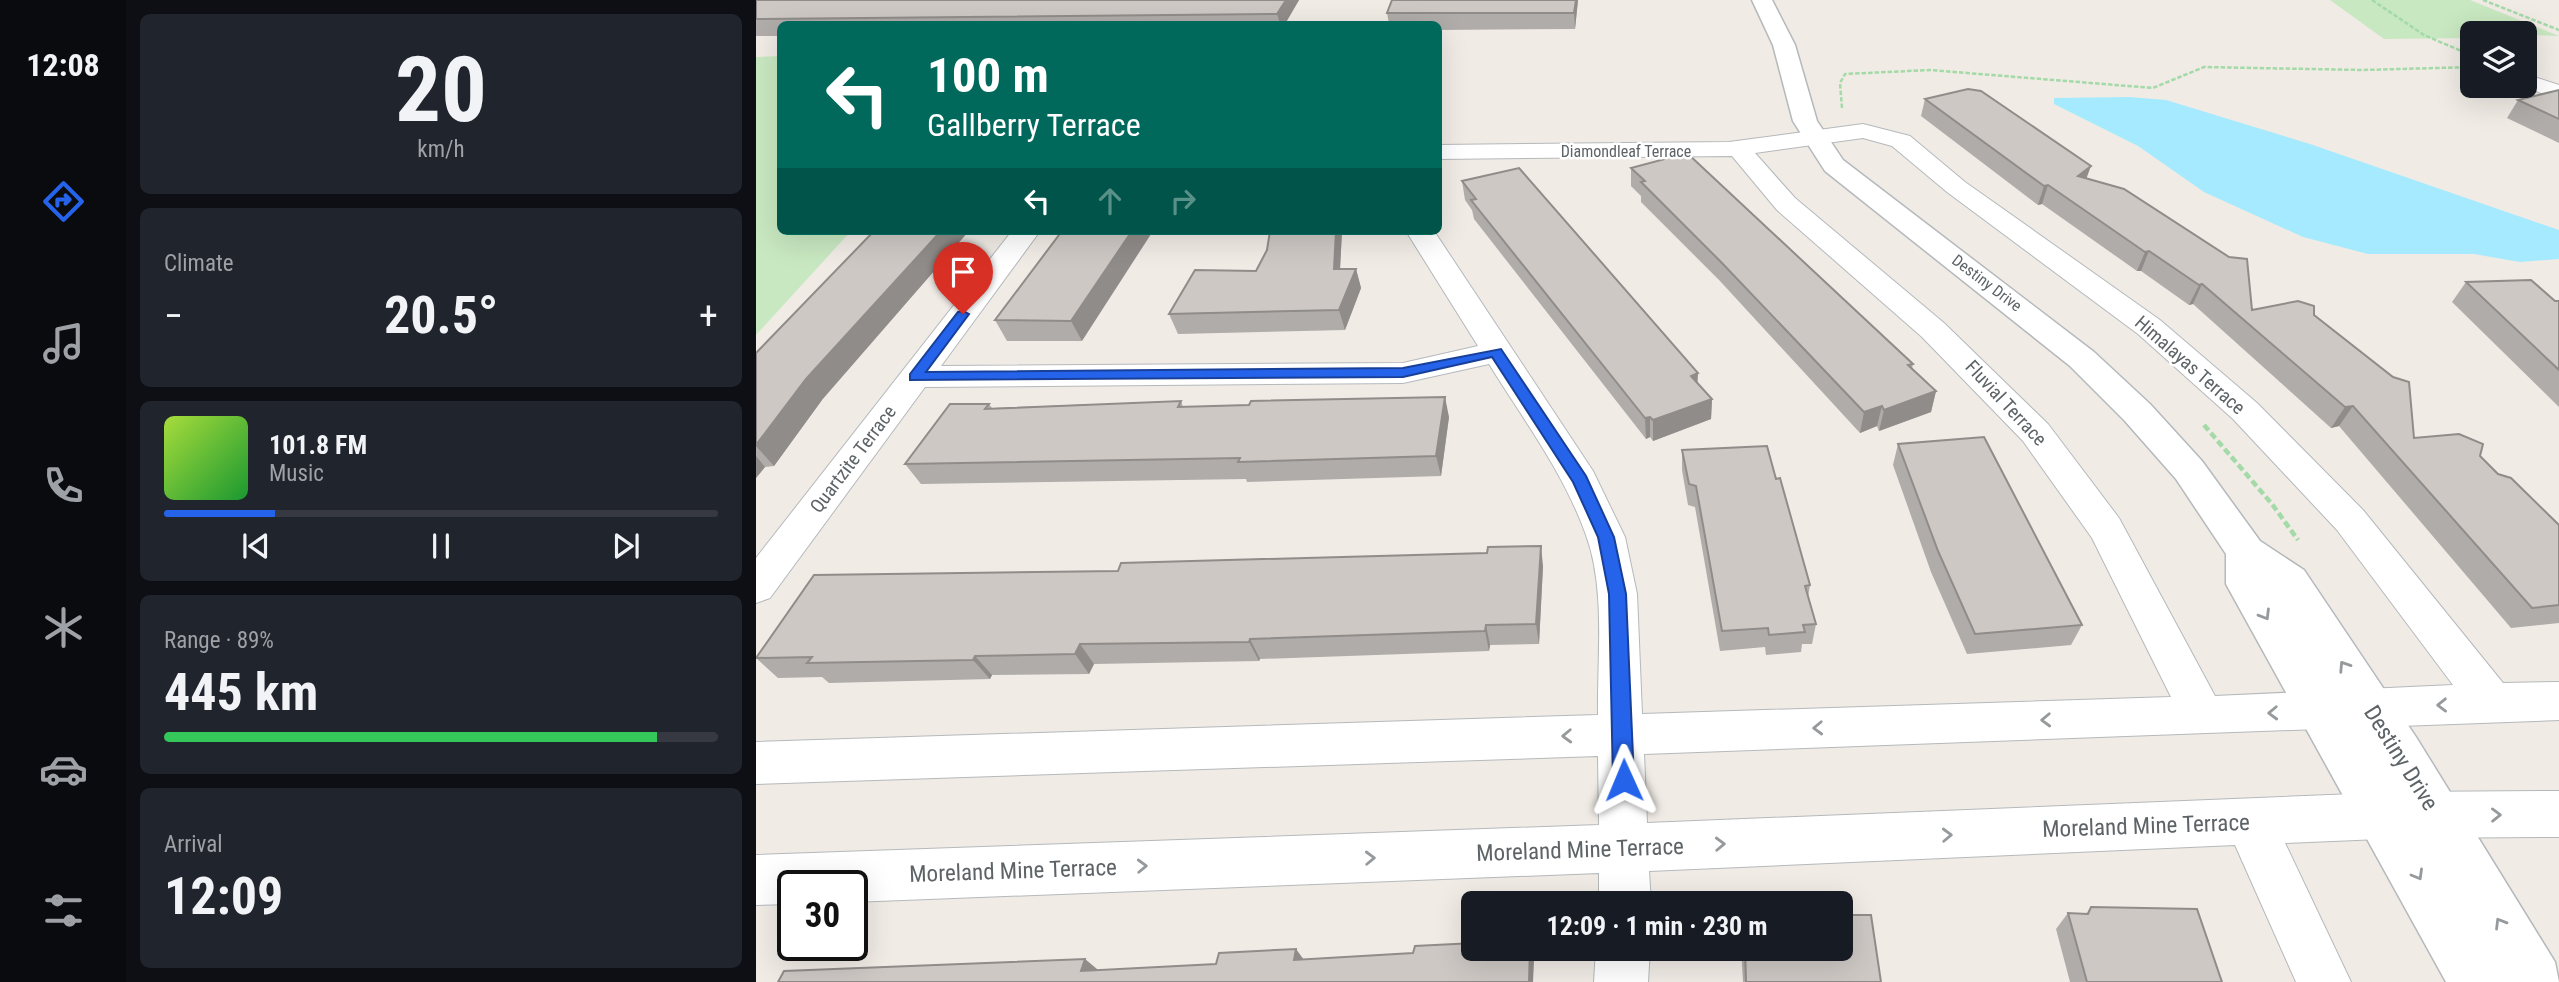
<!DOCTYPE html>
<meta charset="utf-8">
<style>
body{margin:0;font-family:"Roboto Condensed",sans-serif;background:#20242c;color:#f1f3f6;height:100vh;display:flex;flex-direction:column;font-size:26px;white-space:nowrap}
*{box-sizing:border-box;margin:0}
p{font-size:23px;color:#9ea1a6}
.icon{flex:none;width:38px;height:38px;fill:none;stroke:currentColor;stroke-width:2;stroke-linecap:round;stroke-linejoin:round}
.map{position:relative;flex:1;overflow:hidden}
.side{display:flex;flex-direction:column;gap:14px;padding:14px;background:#0d0f14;width:630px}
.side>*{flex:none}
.top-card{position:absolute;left:21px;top:21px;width:665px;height:214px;border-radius:10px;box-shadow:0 7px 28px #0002;background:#00695c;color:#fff;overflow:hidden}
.buttons{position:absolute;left:1704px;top:21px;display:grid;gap:14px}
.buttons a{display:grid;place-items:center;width:77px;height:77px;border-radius:10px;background:#171b24;box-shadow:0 7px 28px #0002;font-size:35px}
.speed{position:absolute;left:21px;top:870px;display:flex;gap:14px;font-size:35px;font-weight:700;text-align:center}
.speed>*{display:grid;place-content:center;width:91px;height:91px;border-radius:50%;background:#171b24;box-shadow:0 7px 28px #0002;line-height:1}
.speed .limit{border:4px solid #111;border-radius:10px;background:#fff;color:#111}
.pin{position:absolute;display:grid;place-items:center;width:60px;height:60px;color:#fff;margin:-72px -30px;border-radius:50% 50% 50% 0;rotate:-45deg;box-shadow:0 0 7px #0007}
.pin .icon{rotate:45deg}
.me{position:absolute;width:77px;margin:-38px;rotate:359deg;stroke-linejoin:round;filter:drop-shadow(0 0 5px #0008)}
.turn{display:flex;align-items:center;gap:24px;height:147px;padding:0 35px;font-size:32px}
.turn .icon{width:91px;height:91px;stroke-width:2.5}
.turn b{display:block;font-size:49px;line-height:60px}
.lanes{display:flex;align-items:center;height:66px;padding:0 35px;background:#0003;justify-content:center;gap:35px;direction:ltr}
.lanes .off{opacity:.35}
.big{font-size:52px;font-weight:700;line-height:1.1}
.side .widget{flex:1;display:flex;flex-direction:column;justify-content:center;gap:10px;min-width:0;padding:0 24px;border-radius:10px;background:#20242c}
.side .dial{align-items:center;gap:0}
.dial b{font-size:91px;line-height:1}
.song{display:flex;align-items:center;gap:21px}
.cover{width:84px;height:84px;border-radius:10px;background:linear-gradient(135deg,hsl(80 70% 55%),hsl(130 70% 35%))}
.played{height:7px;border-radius:4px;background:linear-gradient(90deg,#2563eb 20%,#363941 20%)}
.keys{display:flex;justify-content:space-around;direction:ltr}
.heat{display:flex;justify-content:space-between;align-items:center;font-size:38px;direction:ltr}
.charge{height:10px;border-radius:5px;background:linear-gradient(90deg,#34c759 89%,#363941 0)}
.trip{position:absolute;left:705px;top:891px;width:392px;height:70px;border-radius:10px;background:#171b24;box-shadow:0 7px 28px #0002;font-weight:700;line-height:70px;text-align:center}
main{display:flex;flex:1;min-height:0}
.tab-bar{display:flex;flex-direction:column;width:126px;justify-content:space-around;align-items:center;background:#090b0e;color:#9ea1a6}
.tab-bar .icon{width:49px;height:49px}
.tab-bar .active{color:#2563eb}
.tab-bar b{font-size:32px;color:#f1f3f6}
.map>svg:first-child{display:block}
.green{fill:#c8e8c1}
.water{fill:#a6eaff}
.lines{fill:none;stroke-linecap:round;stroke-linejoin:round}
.minor-casing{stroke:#b5b9bc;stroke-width:2}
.tertiary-casing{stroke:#b5b9bc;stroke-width:3}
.path-far1{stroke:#a3daa7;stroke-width:2.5;stroke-dasharray:4.5 2;stroke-linecap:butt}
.path{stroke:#a3daa7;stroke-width:4.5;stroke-dasharray:7 3.5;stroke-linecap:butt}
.minor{fill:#fff;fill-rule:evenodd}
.tertiary{fill:#fff;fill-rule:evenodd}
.wall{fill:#b0aca9}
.shaded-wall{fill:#908c89}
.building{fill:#cdc8c4;stroke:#908c89;stroke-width:2}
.oneway{stroke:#969a9c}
.route{fill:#2563eb;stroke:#184099;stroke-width:2}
.labels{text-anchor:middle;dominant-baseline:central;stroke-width:5;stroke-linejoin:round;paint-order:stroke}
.far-street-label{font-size:16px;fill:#5d6366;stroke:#fff}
.street-label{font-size:19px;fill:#5d6366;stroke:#fff}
.near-street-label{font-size:23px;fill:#5d6366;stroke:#fff}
</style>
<main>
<nav class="tab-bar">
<b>12:08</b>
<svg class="icon active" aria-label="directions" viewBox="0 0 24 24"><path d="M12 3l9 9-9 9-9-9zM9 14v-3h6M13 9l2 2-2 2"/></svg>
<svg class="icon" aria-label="music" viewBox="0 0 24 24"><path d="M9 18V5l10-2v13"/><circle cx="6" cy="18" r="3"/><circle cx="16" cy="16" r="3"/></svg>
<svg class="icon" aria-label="phone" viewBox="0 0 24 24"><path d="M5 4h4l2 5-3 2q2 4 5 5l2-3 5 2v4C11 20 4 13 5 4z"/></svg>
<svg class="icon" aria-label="climate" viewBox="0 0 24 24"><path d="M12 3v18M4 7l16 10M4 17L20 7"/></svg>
<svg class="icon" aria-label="car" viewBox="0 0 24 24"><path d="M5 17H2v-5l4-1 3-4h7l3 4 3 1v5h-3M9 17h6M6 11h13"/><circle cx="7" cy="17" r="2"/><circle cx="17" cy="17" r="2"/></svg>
<svg class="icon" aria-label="filters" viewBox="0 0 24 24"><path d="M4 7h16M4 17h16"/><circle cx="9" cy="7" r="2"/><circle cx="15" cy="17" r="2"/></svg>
</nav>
<section class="side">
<div class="widget dial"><b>20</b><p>km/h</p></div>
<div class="widget"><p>Climate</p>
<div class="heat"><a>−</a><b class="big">20.5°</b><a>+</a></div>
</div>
<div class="widget">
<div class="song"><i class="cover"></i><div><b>101.8 FM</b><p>Music</p></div></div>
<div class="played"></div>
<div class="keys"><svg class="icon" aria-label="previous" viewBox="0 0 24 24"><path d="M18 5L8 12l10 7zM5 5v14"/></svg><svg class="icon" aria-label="pause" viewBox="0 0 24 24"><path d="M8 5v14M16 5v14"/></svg><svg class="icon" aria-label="next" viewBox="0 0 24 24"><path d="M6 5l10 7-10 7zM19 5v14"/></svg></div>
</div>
<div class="widget"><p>Range · 89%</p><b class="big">445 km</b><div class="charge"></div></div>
<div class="widget"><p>Arrival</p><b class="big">12:09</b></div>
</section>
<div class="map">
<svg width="1803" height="982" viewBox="0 0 1803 982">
<rect width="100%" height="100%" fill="#f0ebe5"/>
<g class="green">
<path d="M1574,0H1714L1803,36L1717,33V38L1628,39Z"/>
<path d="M24,56V231H95L0,335V57Z"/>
</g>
<path class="water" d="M1373,97L1410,100L1554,144L1803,230V259L1764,262L1718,254H1612L1547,237L1448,192L1382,146L1298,104V98Z"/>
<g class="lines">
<g class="minor-casing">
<g id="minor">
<path d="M1769,74L1803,85V100L1767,86Z"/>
<path d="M1107,124L1154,136L1209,182L1404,320L1501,403L1607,510L1747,683L1803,682V720L888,754L891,823L1647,792L1803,791V837L1647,838L1529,843L1595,982H1540L1479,845L893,871L895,903H843V873L96,902V886H37V904L0,905V855L843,825L842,756L0,784V742L842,715C841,658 850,590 830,535C808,473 767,419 733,364L647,383L169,387L14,598L0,603V558L256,231H284L185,366L647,363L722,346L650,231H678L837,471L869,537L881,594L886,714L1415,697L1336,538L1267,441L1166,337L1021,210L976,156L682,159V145L973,142ZM1107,138L1136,146L1191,192L1382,334L1477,419L1581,530L1697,685L1459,696L1363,518L1292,424L1188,323L1039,198L999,153Z"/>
<path d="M840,948H894L892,982H838Z"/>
</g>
</g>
<g class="tertiary-casing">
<path id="tertiary" d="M996,0H1016L1039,45L1061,121L1087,160L1338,352L1394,404L1446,461L1504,541L1548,570L1660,737L1799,962L1803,982H1690L1470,584V554L1420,479L1368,420L1314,366L1069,171L1037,121L1017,45Z"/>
</g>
<g class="path-far1">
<path d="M1616,0L1668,35L1717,56"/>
<path d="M1727,0L1803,30"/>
<path d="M1086,108L1084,83L1089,74L1174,70L1397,88L1448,67L1607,70L1717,67"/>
</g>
<path class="path" d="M1448,425L1516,504L1542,540"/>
<use href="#minor" class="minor"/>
<use href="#tertiary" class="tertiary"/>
</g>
<g class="wall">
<path d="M0,0H543L529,24H24V36H0Z"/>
<path d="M636,0H822L819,29L682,30V24H633L631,13Z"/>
<path d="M1803,90V143L1751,118L1762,100Z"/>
<path d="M1169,99L1331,178L1496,310L1558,315L1658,438L1724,456L1742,474L1803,525V623L1755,628L1583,426L1575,428L1437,304L1433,305L1385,271H1381L1286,204L1282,205L1165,116Z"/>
<path d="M875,168L1157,364L1156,369L1180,391L1175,412L1123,431L1121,426L1104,433L964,281L885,202V196L875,186Z"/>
<path d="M706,181L941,382L956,399L955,419L897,441L894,437L890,439L718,219L716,210L709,200Z"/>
<path d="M306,231L326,341H251L239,320Z"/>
<path d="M514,231H586L584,269H600L605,288L589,330L422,334L413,314L500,271L511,250Z"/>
<path d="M1710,282L1799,301H1803V407L1696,302Z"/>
<path d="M0,353L66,400L18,466L9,467L0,478Z"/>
<path d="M425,401L427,407L693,417L685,476L491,482L490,479L165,484L149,464L233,404L236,408Z"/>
<path d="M1142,444L1326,625L1315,645L1211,654L1175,572L1137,465Z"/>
<path d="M926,450L1020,479L1054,585L1052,597L1060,624L1056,644H1046L1045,652L1010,655L1009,647L964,651L939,507L932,505L926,470Z"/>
<path d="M787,566L783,644L734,645L733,651L504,659L503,661L338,664L333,674L236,675L234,679L73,683L66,677L22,678L0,658Z"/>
<path d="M1335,907L1466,982H1314L1300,929L1312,913L1330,914Z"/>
<path d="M1094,915L1125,982H987L985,948H1085Z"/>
</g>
<g class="shaded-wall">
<path d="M530,0H543L529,24H524L521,14Z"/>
<path d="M820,0H822L819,29L818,13Z"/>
<path d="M1335,166L1328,185L1322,176Z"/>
<path d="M1292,185L1286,204L1282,205L1288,186Z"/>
<path d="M185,231H213L66,400L18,466L0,446L50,379Z"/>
<path d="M376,231H397L326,341L315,321Z"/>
<path d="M580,231H586L583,289L578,269Z"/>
<path d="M1393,251L1385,271H1381L1389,252Z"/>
<path d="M600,269L605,288L589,330L583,310Z"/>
<path d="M1446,284L1437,304L1433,305L1443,285Z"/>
<path d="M942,373L941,394L935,376Z"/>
<path d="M1180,391L1175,412L1123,431L1128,410Z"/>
<path d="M689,397L693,417L685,476L680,456Z"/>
<path d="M956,399L955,419L897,441V420Z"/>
<path d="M1126,406L1121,426L1104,433L1108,412Z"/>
<path d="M1597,406L1583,426L1575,428L1589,407Z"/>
<path d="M894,417V437L890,439L889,418Z"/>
<path d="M0,456L9,467L0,478Z"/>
<path d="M785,546L787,566L783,644L780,624Z"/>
<path d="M730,625L734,645L733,651L729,631Z"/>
<path d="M494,639L504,659L503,661L493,642Z"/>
<path d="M324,644L338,664L333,674L319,654Z"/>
<path d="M219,656L236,675L234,679L217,660Z"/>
<path d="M774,948L778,961L777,982H773Z"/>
<path d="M540,949L551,964L538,960Z"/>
<path d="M329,959L347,974L325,971Z"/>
</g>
<g class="building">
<path d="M0,0H530L521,14L0,19Z"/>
<path d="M636,0H820L818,13H631Z"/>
<path d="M1212,89L1225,91L1335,166L1322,176L1368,189L1473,257L1491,259L1496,310L1542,301L1558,306V315L1637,377L1653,382L1658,438L1703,434L1727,444L1724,456L1742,474L1755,478L1803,525V605L1776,608L1597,406L1589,407L1446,284L1443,285L1393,251L1389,252L1292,185L1288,186L1169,99Z"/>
<path d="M1803,90V119L1762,100Z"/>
<path d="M931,153L1157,364L1152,365L1180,391L1128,410L1126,406L1108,412L965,262L885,182L889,181L875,168Z"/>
<path d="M763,168L942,373L935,376L956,399L897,420L894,417L889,418L715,200L720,199L706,181Z"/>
<path d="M118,231H185L50,379L0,445V353Z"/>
<path d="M306,231H376L315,321L239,320Z"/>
<path d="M514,231H580L578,269H600L583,310L413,314L439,270L500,271L511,250Z"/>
<path d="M1775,280L1799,301H1803V370L1710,282Z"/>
<path d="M689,397L680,456L482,462L484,458L149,464L194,404H233L229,409L425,401L422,407L493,405L495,401Z"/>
<path d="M1228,437L1326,625L1219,634L1182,551L1142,444Z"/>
<path d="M1011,446L1020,479L1024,478L1054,585L1049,586L1060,624L1047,625L1049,632L1013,635L1012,628L966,631L940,486L933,484L926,450Z"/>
<path d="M785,546L780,624L730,625L729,631L494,639L493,642L324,644L319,654L219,656L217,660L51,663L56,657L0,658L58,575L362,571L365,563L731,553L732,547Z"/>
<path d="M1085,907L1094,908V915H1115L1125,982H989H990L989,948H1085Z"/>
<path d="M1335,907L1441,909L1466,982H1331L1312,913L1332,914Z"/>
<path d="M718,943V948H774L773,982H22L28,971L329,959L325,971L460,964L463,953L540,949L538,960L657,953L659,946Z"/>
</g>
<defs><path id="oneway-chevron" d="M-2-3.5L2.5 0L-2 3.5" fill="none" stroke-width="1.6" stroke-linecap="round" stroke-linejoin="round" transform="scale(1.75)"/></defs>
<g class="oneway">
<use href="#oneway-chevron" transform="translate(1509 615) rotate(59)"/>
<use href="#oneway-chevron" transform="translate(1588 666) rotate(-123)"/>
<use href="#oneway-chevron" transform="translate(1686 705) rotate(179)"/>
<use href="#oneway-chevron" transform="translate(1517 713) rotate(178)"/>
<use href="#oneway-chevron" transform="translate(1290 720) rotate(178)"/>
<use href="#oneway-chevron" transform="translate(1062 728) rotate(178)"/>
<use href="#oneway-chevron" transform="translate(811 736) rotate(178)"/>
<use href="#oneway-chevron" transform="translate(1740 815) rotate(-1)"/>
<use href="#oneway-chevron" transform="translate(1191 835) rotate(-2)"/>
<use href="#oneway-chevron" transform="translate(964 844) rotate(-2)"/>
<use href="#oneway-chevron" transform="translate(614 858) rotate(-2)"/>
<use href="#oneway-chevron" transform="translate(386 866) rotate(-2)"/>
<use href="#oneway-chevron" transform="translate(1662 875) rotate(60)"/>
<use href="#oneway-chevron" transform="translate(1744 923) rotate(-121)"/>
</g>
<path class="route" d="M207,311L213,314L170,372L647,368L745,349L830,476L858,537L870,594L878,780L875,786L868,789L860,786L857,780L853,594L842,537L817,482L736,357L647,377L154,380V374L202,312Z"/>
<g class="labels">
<g class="far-street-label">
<text x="870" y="151">Diamondleaf Terrace</text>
<text transform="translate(1231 283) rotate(37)">Destiny Drive</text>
</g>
<g class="street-label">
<text transform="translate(1434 365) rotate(41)">Himalayas Terrace</text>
<text transform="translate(1250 403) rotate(47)">Fluvial Terrace</text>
<text transform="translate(97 459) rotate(-53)">Quartzite Terrace</text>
</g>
<g class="near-street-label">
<text transform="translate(1645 758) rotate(58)">Destiny Drive</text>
<text transform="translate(1390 826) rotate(-2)">Moreland Mine Terrace</text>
<text transform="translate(824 850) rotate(-2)">Moreland Mine Terrace</text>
<text transform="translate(257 871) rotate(-2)">Moreland Mine Terrace</text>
</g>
</g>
</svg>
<div class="buttons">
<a><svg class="icon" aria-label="layers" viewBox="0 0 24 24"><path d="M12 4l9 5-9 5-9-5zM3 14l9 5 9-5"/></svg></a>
</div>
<div class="speed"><div class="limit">30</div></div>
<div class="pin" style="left:207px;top:314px;background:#d93025"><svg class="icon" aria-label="arrive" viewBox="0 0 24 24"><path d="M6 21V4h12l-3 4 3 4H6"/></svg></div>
<svg class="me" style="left:868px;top:780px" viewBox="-20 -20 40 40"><path d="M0-17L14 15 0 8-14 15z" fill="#2563eb" stroke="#fff" stroke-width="4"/></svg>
<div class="trip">12:09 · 1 min · 230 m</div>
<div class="top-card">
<div class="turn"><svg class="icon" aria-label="left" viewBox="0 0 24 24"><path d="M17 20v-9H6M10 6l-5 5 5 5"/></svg><div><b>100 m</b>Gallberry Terrace</div></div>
<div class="lanes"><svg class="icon" aria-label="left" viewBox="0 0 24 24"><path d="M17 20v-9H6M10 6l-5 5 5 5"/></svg><svg class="icon off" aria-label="ahead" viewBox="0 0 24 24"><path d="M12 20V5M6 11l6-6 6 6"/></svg><svg class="icon off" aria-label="right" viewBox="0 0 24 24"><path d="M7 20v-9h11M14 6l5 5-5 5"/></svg></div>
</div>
</div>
</main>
